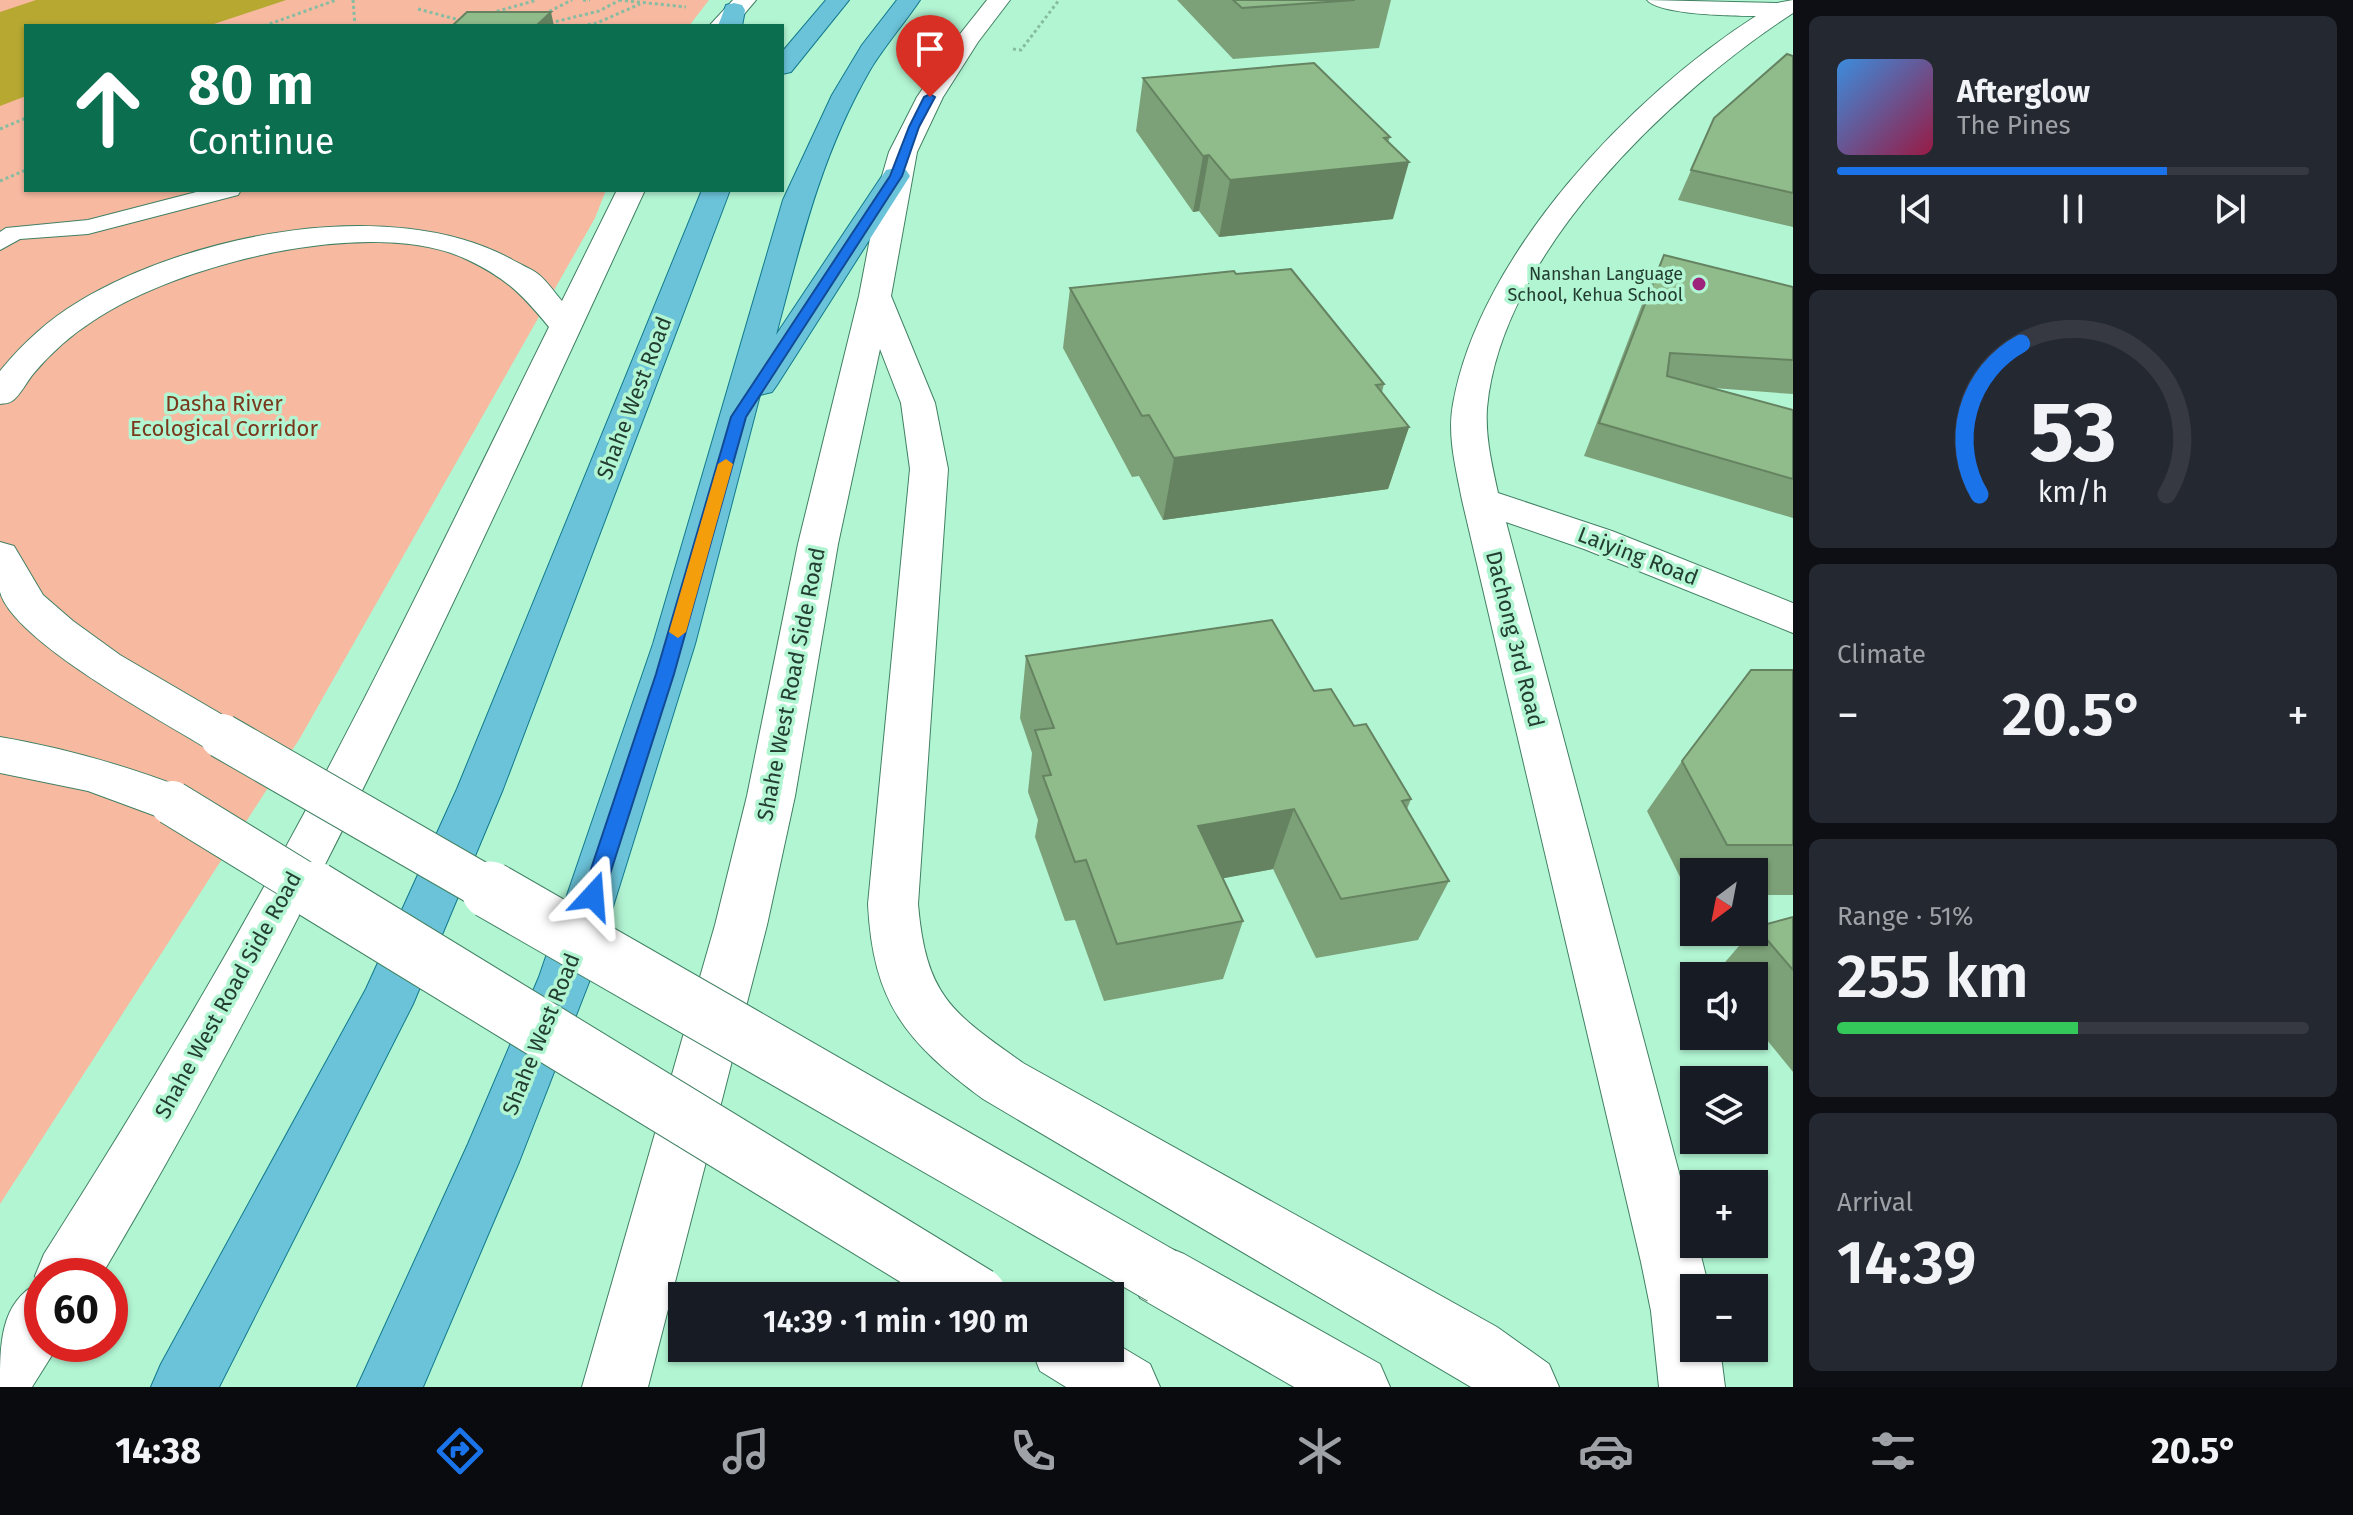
<!DOCTYPE html>
<meta charset="utf-8">
<style>
body{margin:0;font-family:"Fira Sans",sans-serif;background:#242831;color:#f1f3f6;height:100vh;display:flex;flex-direction:column;font-size:30px;white-space:nowrap}
*{box-sizing:border-box;margin:0}
p{font-size:26px;color:#9ea1a6}
.icon{flex:none;width:44px;height:44px;fill:none;stroke:currentColor;stroke-width:2;stroke-linecap:round;stroke-linejoin:round}
.map{position:relative;flex:1;overflow:hidden}
.side{display:flex;flex-direction:column;gap:16px;padding:16px;background:#0d0f14;width:560px}
.side>*{flex:none}
.guide{position:absolute;left:24px;top:24px;width:760px;height:168px;border-radius:0px;box-shadow:0 2px 6px #0004;background:#0b6e4f;color:#fff;overflow:hidden}
.needle{width:52px;rotate:212deg}
.buttons{position:absolute;left:1680px;top:858px;display:grid;gap:16px}
.buttons a{display:grid;place-items:center;width:88px;height:88px;border-radius:0px;background:#171b24;box-shadow:0 2px 6px #0004;font-size:40px}
.speed{position:absolute;left:24px;top:1258px;display:flex;gap:16px;font-size:40px;font-weight:700;text-align:center}
.speed>*{display:grid;place-content:center;width:104px;height:104px;border-radius:50%;background:#171b24;box-shadow:0 2px 6px #0004;line-height:1}
.speed .limit{border:12px solid #d22;background:#fff;color:#111}
.pin{position:absolute;display:grid;place-items:center;width:68px;height:68px;color:#fff;margin:-82px -34px;border-radius:50% 50% 50% 0;rotate:-45deg;box-shadow:0 0 8px #0007}
.pin .icon{rotate:45deg}
.me{position:absolute;width:88px;margin:-44px;rotate:19deg;stroke-linejoin:round;filter:drop-shadow(0 0 6px #0008)}
.turn{display:flex;align-items:center;gap:28px;height:168px;padding:0 32px;font-size:36px}
.turn .icon{width:104px;height:104px;stroke-width:2.5}
.turn b{display:block;font-size:56px;line-height:68px}
.big{font-size:60px;font-weight:600;line-height:1.1}
.side .card{flex:1;display:flex;flex-direction:column;justify-content:center;gap:12px;min-width:0;padding:0 28px;border-radius:12px;background:#242831}
.side .dial{align-items:center;gap:0}
.dial svg{height:208px;overflow:visible;fill:none;stroke:#363941;stroke-width:7;stroke-linecap:round;text-anchor:middle}
.dial text{fill:#f1f3f6;stroke:none}
.song{display:flex;align-items:center;gap:24px}
.cover{width:96px;height:96px;border-radius:12px;background:linear-gradient(135deg,hsl(210 70% 55%),hsl(340 70% 35%))}
.played{height:8px;border-radius:4px;background:linear-gradient(90deg,#1a73e8 70%,#363941 70%)}
.keys{display:flex;justify-content:space-around;direction:ltr}
.heat{display:flex;justify-content:space-between;align-items:center;font-size:44px;direction:ltr}
.charge{height:12px;border-radius:6px;background:linear-gradient(90deg,#34c759 51%,#363941 0)}
.trip{position:absolute;left:668px;top:1282px;width:456px;height:80px;border-radius:0px;background:#171b24;box-shadow:0 2px 6px #0004;font-weight:600;line-height:80px;text-align:center}
.tabs{display:flex;height:128px;justify-content:space-around;align-items:center;background:#090b0e;color:#9ea1a6}
.tabs .icon{width:56px;height:56px}
.tabs .selected{color:#1a73e8}
.tabs b{font-size:36px;color:#f1f3f6}
main{display:flex;flex:1;min-height:0}
.map>svg:first-child{display:block}
.green{fill:#f7b9a0}
.water{fill:#b6a831}
.lines{fill:none;stroke-linecap:round;stroke-linejoin:round}
.service-casing{stroke:#408063;stroke-width:2}
.minor-casing{stroke:#408063;stroke-width:2}
.secondary-casing{stroke:#408063;stroke-width:2}
.primary-casing{stroke:#127a8d;stroke-width:2}
.path{stroke:#86bca1;stroke-width:3;stroke-dasharray:3 3;stroke-linecap:butt}
.service{fill:#fff;fill-rule:evenodd}
.minor{fill:#fff;fill-rule:evenodd}
.secondary{fill:#fff;fill-rule:evenodd}
.primary{fill:#6bc3d9;fill-rule:evenodd}
.secondary-bridge-far1-casing{stroke:#408063;stroke-width:46;stroke-linecap:butt}
.secondary-bridge-casing{stroke:#408063;stroke-width:59;stroke-linecap:butt}
.secondary-bridge-far1{stroke:#fff;stroke-width:44}
.secondary-bridge{stroke:#fff;stroke-width:57}
.wall{fill:#7ca178}
.shaded-wall{fill:#658361}
.building{fill:#90bb8b;stroke:#658361;stroke-width:2}
.route{fill:#1a73e8;stroke:#114b97;stroke-width:2}
.slow{fill:#f59e0b}
.poi-dot{fill:#9e247b;stroke:#b2f5d3;stroke-width:3}
.labels{text-anchor:middle;dominant-baseline:central;stroke-width:7;stroke-linejoin:round;paint-order:stroke}
.far-poi-label{font-size:18px;fill:#233e31;stroke:#b2f5d3;text-anchor:end}
.street-label{font-size:22px;fill:#233e31;stroke:#b2f5d3}
.park-label{font-size:22px;fill:#79381c;stroke:#b2f5d3}
</style>
<main>
<div class="map">
<svg width="1793" height="1387" viewBox="0 0 1793 1387">
<rect width="100%" height="100%" fill="#b2f5d3"/>
<path class="green" d="M0,0H709L689,26H26V190H606L595,218L300,738L0,1204Z"/>
<path class="water" d="M36,0H286L208,26H26V96L0,106V12Z"/>
<g class="lines">
<g class="service-casing">
<path id="service" d="M204,190H241L238,195L88,234L20,239L0,250V232L6,228L88,220Z"/>
</g>
<g class="minor-casing">
<path id="minor" d="M1647,0L1777,3L1793,0V13C1670,93 1501,253 1487,408C1485,437 1492,465 1498,493L1612,531L1793,603V633L1584,549L1506,522L1694,1229V1244H1698L1709,1288H1694V1348H1720L1725,1387H1659L1651,1311L1641,1262L1462,500C1456,469 1447,435 1453,404C1479,255 1632,95 1756,16C1735,16 1659,15 1647,0Z"/>
</g>
<g class="secondary-casing">
<g id="secondary">
<path d="M733,0H756L734,26H709Z"/>
<path d="M987,0H1010L978,42L943,97L917,152L891,296L935,403L948,469L918,904C926,996 951,1012 1023,1063L1497,1327L1549,1364L1559,1387H1471L983,1099C906,1042 873,1003 868,904L910,469L901,403L880,349L838,544L795,796L767,925L648,1387H582L715,925L747,796L798,544L859,296L882,176L889,152L917,97L960,34Z"/>
<path d="M617,190H645C475,558 308,927 101,1276H42V1344H59L32,1387H0C0,1344 0,1303 38,1283L35,1276L44,1254C125,1127 203,998 276,865C373,689 460,507 549,327C521,293 506,278 466,259C371,215 177,264 93,321C71,335 51,353 34,373C27,381 20,396 12,401C8,404 4,403 0,404V371C22,344 48,320 78,302C190,234 391,194 511,259C519,264 530,268 538,274C547,281 554,292 562,301Z"/>
<path d="M0,542L14,546L43,595L73,621L120,655L238,724L245,736L238,748L222,753L206,748C161,720 13,641 0,592C0,577 0,557 0,542Z"/>
<path d="M0,737C65,748 127,766 189,790L196,803L189,816L172,822L88,791L0,773Z"/>
<path d="M1162,1245L1184,1254L1380,1364L1390,1387H1294L1140,1298L1131,1276L1140,1254Z"/>
<path d="M1110,1340L1150,1364L1160,1387H1066L1040,1371L1031,1348H1110Z"/>
</g>
</g>
<g class="primary-casing">
<g id="primary">
<path d="M826,0H849L791,72L782,74V52Z"/>
<path d="M897,0H920C904,24 885,45 870,70C821,155 801,241 776,335L886,170L896,168L906,170L910,176L777,385L772,392L760,395L695,644L591,977L519,1162L423,1387H357L468,1144L539,977L653,644L783,200L832,95L862,45Z"/>
<path d="M734,3L742,5L745,10L742,26H718L726,5Z"/>
<path d="M702,190H730L503,789L413,1004L219,1387H151L161,1364L366,989L457,789Z"/>
</g>
</g>
<g class="path">
<path d="M353,0L355,26"/>
<path d="M583,0H590"/>
<path d="M619,0L686,7"/>
<path d="M418,9L463,21"/>
<path d="M491,13L537,0"/>
<path d="M544,14L572,0"/>
<path d="M550,23L599,11L620,0"/>
<path d="M264,26L336,0"/>
<path d="M582,26L597,23L640,4"/>
<path d="M1013,49L1021,50L1059,0"/>
<path d="M0,129L26,118"/>
<path d="M0,181L26,170"/>
</g>
<use href="#service" class="service"/>
<use href="#minor" class="minor"/>
<use href="#secondary" class="secondary"/>
<use href="#primary" class="primary"/>
<g class="secondary-bridge-far1-casing">
<g id="secondary-bridge-far1">
<path d="M222,736L493,892"/>
<path d="M172,803L317,892"/>
</g>
</g>
<g class="secondary-bridge-casing">
<g id="secondary-bridge">
<path d="M314,890L978,1296"/>
<path d="M490,890L1162,1276"/>
</g>
</g>
<use href="#secondary-bridge-far1" class="secondary-bridge-far1"/>
<use href="#secondary-bridge" class="secondary-bridge"/>
</g>
<g class="wall">
<path d="M1177,0H1391L1379,48L1233,59Z"/>
<path d="M1793,56V227L1678,200L1714,118Z"/>
<path d="M1143,78L1390,137L1388,142L1393,219L1219,237L1199,211L1193,212L1136,131Z"/>
<path d="M1664,255L1793,287V394L1713,388L1793,410V518L1584,456L1649,286Z"/>
<path d="M1236,274L1384,384L1382,392L1409,427L1388,489L1163,520L1139,476L1132,477L1063,348L1070,288Z"/>
<path d="M1026,656L1314,691L1354,726L1411,799L1407,809L1449,881L1418,940L1316,958L1273,869L1223,878L1243,921L1223,979L1104,1001L1075,920L1065,921L1035,837L1038,820L1028,792L1032,753L1020,718Z"/>
<path d="M1793,670V895H1754V872H1694V895H1689L1647,811L1682,761Z"/>
<path d="M1793,917V1072L1754,1024V976L1714,975L1751,932H1754V929L1756,927Z"/>
</g>
<g class="shaded-wall">
<path d="M551,12L554,26H536Z"/>
<path d="M1209,155L1199,211L1193,212L1203,156Z"/>
<path d="M1409,162L1393,219L1219,237L1230,180Z"/>
<path d="M1409,427L1388,489L1163,520L1174,458Z"/>
<path d="M1294,809L1273,869L1182,886L1198,826Z"/>
</g>
<g class="building">
<path d="M1233,0H1355L1242,8Z"/>
<path d="M467,12H551L536,26H452Z"/>
<path d="M1787,54L1793,56V193L1691,170L1714,118Z"/>
<path d="M1314,63L1390,137L1384,138L1409,162L1230,180L1209,155L1203,156L1143,78Z"/>
<path d="M1664,255L1793,287V360L1670,353L1667,376L1793,410V479L1599,423Z"/>
<path d="M1291,269L1384,384L1376,385L1409,427L1174,458L1149,415L1142,416L1070,288L1234,271L1236,274Z"/>
<path d="M1272,620L1314,691L1331,689L1354,726L1366,724L1411,799L1402,801L1449,881L1341,899L1294,809L1198,826L1243,921L1117,944L1086,860L1075,862L1043,776L1051,775L1035,730L1054,728L1026,656Z"/>
<path d="M1751,670H1793V845H1727L1682,761Z"/>
<path d="M1793,917V970L1756,927Z"/>
</g>
<path class="route" d="M930,94L935,97L919,127L902,176L746,417L674,674L603,896L600,903L593,905L585,903L582,896L656,674L731,417L890,176L909,127L924,97Z"/>
<path class="slow" d="M726,459L733,464L686,632L678,638L669,632L718,464Z"/>
<circle class="poi-dot" cx="1699" cy="284" r="8"/>
<g class="labels">
<g class="far-poi-label">
<text x="1683" y="274">Nanshan Language<tspan x="1683" dy="21">School, Kehua School</tspan></text>
</g>
<g class="street-label">
<text transform="translate(634 398) rotate(-69)">Shahe West Road</text>
<text transform="translate(1638 556) rotate(21)">Laiying Road</text>
<text transform="translate(1515 639) rotate(76)">Dachong 3rd Road</text>
<text transform="translate(791 684) rotate(-79)">Shahe West Road Side Road</text>
<text transform="translate(228 995) rotate(-61)">Shahe West Road Side Road</text>
<text transform="translate(541 1034) rotate(-68)">Shahe West Road</text>
</g>
<g class="park-label">
<text x="224" y="403">Dasha River<tspan x="224" dy="25">Ecological Corridor</tspan></text>
</g>
</g>
</svg>
<div class="buttons">
<a><svg class="needle" viewBox="-14 -14 28 28"><path d="M0-13l5 13h-10z" fill="#e53935"/><path d="M0 13l5-13h-10z" fill="#9ea1a6"/></svg></a>
<a><svg class="icon" aria-label="sound" viewBox="0 0 24 24"><path d="M4 9h4l5-4v14l-5-4H4zM17 9q2 3 0 6"/></svg></a>
<a><svg class="icon" aria-label="layers" viewBox="0 0 24 24"><path d="M12 4l9 5-9 5-9-5zM3 14l9 5 9-5"/></svg></a>
<a>+</a>
<a>−</a>
</div>
<div class="speed"><div class="limit">60</div></div>
<div class="pin" style="left:930px;top:97px;background:#d93025"><svg class="icon" aria-label="arrive" viewBox="0 0 24 24"><path d="M6 21V4h12l-3 4 3 4H6"/></svg></div>
<svg class="me" style="left:593px;top:896px" viewBox="-20 -20 40 40"><path d="M0-17L14 15 0 8-14 15z" fill="#1a73e8" stroke="#fff" stroke-width="4"/></svg>
<div class="trip">14:39 · 1 min · 190 m</div>
<div class="guide">
<div class="turn"><svg class="icon" aria-label="ahead" viewBox="0 0 24 24"><path d="M12 20V5M6 11l6-6 6 6"/></svg><div><b>80 m</b>Continue</div></div>
</div>
</div>
<section class="side">
<div class="card">
<div class="song"><i class="cover"></i><div><b>Afterglow</b><p>The Pines</p></div></div>
<div class="played"></div>
<div class="keys"><svg class="icon" aria-label="previous" viewBox="0 0 24 24"><path d="M18 5L8 12l10 7zM5 5v14"/></svg><svg class="icon" aria-label="pause" viewBox="0 0 24 24"><path d="M8 5v14M16 5v14"/></svg><svg class="icon" aria-label="next" viewBox="0 0 24 24"><path d="M6 5l10 7-10 7zM19 5v14"/></svg></div>
</div>
<div class="card dial"><svg viewBox="0 0 100 80">
<path d="M14 69A42 42 0 1 1 86 69"/>
<path d="M14 69A42 42 0 0 1 30 11" stroke="#1a73e8"/>
<text x="50" y="56" font-size="32" font-weight="700">53</text>
<text x="50" y="72" font-size="11">km/h</text>
</svg></div>
<div class="card"><p>Climate</p>
<div class="heat"><a>−</a><b class="big">20.5°</b><a>+</a></div>
</div>
<div class="card"><p>Range · 51%</p><b class="big">255 km</b><div class="charge"></div></div>
<div class="card"><p>Arrival</p><b class="big">14:39</b></div>
</section>
</main>
<nav class="tabs">
<b>14:38</b>
<svg class="icon selected" aria-label="directions" viewBox="0 0 24 24"><path d="M12 3l9 9-9 9-9-9zM9 14v-3h6M13 9l2 2-2 2"/></svg>
<svg class="icon" aria-label="music" viewBox="0 0 24 24"><path d="M9 18V5l10-2v13"/><circle cx="6" cy="18" r="3"/><circle cx="16" cy="16" r="3"/></svg>
<svg class="icon" aria-label="phone" viewBox="0 0 24 24"><path d="M5 4h4l2 5-3 2q2 4 5 5l2-3 5 2v4C11 20 4 13 5 4z"/></svg>
<svg class="icon" aria-label="climate" viewBox="0 0 24 24"><path d="M12 3v18M4 7l16 10M4 17L20 7"/></svg>
<svg class="icon" aria-label="car" viewBox="0 0 24 24"><path d="M5 17H2v-5l4-1 3-4h7l3 4 3 1v5h-3M9 17h6M6 11h13"/><circle cx="7" cy="17" r="2"/><circle cx="17" cy="17" r="2"/></svg>
<svg class="icon" aria-label="filters" viewBox="0 0 24 24"><path d="M4 7h16M4 17h16"/><circle cx="9" cy="7" r="2"/><circle cx="15" cy="17" r="2"/></svg>
<b>20.5°</b>
</nav>
